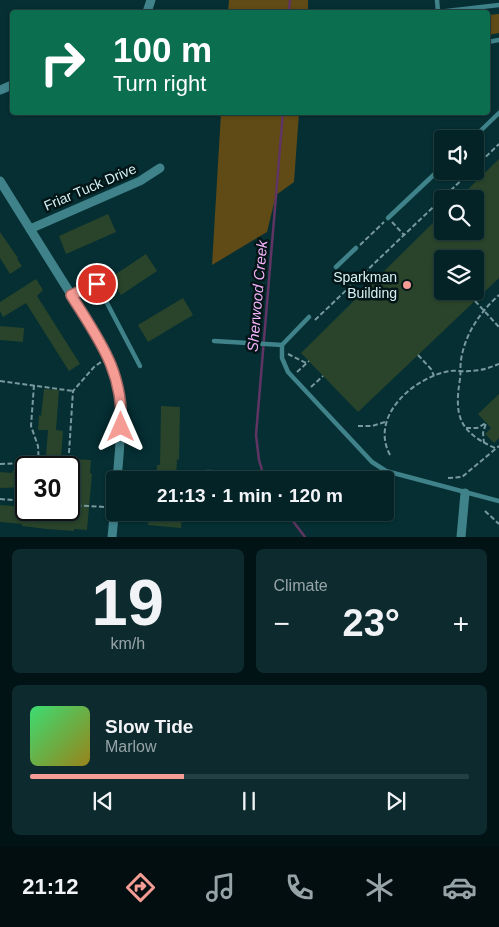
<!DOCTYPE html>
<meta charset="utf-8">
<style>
body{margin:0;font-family:Helvetica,sans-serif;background:#0d2b2e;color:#f1f3f6;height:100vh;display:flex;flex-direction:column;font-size:19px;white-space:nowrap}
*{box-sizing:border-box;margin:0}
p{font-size:16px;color:#97a4a7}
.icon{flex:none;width:28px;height:28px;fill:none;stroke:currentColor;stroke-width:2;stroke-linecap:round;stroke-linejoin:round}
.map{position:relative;height:537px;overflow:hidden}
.sheet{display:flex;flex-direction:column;gap:12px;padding:12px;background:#021315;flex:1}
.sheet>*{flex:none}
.top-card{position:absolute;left:10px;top:10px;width:480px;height:105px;border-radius:5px;box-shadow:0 1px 4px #0004,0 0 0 1px #254043;background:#0b6e4f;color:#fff;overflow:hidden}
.buttons{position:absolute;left:434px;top:130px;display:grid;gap:10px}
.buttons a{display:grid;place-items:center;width:50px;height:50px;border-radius:5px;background:#042326;box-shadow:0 1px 4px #0004,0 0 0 1px #254043;font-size:25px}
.speed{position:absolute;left:15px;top:456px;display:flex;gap:10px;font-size:25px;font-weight:700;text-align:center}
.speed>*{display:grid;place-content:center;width:65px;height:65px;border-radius:50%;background:#042326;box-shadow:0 1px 4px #0004,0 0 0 1px #254043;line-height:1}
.speed .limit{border:2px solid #111;border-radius:8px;background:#fff;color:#111}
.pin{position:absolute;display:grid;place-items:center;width:42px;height:42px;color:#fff;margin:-21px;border:2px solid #fff;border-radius:50%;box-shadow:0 1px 5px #0007}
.me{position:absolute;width:55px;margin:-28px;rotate:0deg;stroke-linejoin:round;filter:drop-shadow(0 0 4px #0008)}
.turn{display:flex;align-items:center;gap:18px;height:105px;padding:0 20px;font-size:22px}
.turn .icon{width:65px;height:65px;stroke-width:2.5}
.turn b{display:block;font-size:35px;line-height:42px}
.big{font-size:38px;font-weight:700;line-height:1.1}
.sheet .card{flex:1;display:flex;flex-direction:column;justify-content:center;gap:8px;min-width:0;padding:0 18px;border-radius:8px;background:#0d2b2e}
.sheet .dial{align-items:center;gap:0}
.dial b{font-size:65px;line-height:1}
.song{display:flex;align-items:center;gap:15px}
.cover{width:60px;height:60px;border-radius:8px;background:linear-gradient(135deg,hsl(140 70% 55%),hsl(50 70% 35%))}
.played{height:5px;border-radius:2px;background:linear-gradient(90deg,#f59c95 35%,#254043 35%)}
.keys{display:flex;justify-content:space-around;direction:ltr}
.heat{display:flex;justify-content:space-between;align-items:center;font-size:28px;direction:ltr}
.sheet .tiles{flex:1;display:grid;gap:12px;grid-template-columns:1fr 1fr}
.card:last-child{grid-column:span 2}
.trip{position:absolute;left:106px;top:471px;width:288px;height:50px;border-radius:5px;background:#042326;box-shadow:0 1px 4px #0004,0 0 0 1px #254043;font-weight:700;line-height:50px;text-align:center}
.menu{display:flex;height:80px;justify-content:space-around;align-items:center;background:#020e0f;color:#97a4a7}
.menu .icon{width:35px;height:35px}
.menu .selected{color:#f59c95}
.menu b{font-size:22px;color:#f1f3f6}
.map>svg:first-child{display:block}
.forest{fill:#604a16}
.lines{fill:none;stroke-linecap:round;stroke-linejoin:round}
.stream{stroke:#603564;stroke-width:2.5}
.building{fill:#29442a;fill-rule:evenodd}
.path{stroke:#78999d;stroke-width:2;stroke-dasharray:5 2.5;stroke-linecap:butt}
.lane{stroke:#3f8289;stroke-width:4.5}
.street{stroke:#3f8289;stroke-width:9}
.route-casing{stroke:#9f6561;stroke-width:12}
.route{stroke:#f59c95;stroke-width:9}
.poi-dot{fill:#f59c95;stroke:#021517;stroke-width:2}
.labels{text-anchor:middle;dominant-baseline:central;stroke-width:5;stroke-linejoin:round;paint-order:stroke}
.street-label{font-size:14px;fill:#d6f1f4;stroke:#021517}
.poi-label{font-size:14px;fill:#d6f1f4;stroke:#021517;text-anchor:end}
.water-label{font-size:15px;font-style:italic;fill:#f6b2fa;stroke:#021517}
</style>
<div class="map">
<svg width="499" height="537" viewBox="0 0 499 537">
<rect width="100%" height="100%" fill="#052f33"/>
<g class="forest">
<path d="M229,0H308V12H228Z"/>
<path d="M499,14V33L488,35V15Z"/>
<path d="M221,113H299L294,182L276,195L267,232L212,265Z"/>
</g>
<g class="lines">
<g class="stream">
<path d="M289,12L290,0"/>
<path d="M265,480L259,460L256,435L283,112"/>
<path d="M286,512L305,537"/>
</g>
</g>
<g class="building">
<path d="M499,159V278L358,412L301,353L442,214V231H475V199H458ZM442,259H475V291H442Z"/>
<path d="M108,214L116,232L66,254L59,236Z"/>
<path d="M0,232L18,258L17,259L22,266L10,274L0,258Z"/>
<path d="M146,254L157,271L121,295L110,278Z"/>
<path d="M36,279L43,290L37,296L80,364L69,371L26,303L3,317L0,311V302Z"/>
<path d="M183,298L193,315L148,342L138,325Z"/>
<path d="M0,326L24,328L23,342L0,340Z"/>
<path d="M44,389L59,390L56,430L63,431L61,458L46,457L48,430H38L39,415L41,416Z"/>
<path d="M499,394V438L494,443L485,434L491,428L478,414Z"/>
<path d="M161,406L180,407L179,460L177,459L176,480H156L157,465H160Z"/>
<path d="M75,459L91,460L90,473L92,474L87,530L74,529V531L47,529L22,526V524L0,522V505L25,507V510L38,511V512L75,515L76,473H74Z"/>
<path d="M13,470L26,471V487L0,488V472L12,473Z"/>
<path d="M149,512H182L181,528L148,525Z"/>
</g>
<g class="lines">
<g class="path">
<path d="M475,167L499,144"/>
<path d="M392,222L404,235"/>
<path d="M360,245L384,222"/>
<path d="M475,301L499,327"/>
<path d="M315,320L471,171"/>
<path d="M288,354L306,363"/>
<path d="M418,355L431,369L434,376"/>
<path d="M297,372L309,361"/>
<path d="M0,381L73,391"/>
<path d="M34,385L31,426L38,446L39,465"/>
<path d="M311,387L323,376"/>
<path d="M358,426H372L385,422"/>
<path d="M466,428H477L486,423L483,433L484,443"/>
<path d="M495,448C459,432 454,416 460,379C461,372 460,366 461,360C465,334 480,312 499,295"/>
<path d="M390,455C369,416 414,377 450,371C456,370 463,372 469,371C480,371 489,368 499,364"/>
<path d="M0,464L21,463L67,467"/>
<path d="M68,468L73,391L94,367L101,362"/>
<path d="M448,478L462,477L499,446"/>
<path d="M0,499L26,501"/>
<path d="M69,505L106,507"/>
<path d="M485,511L499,524"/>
</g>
<g class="lane">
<path d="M437,0L438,12"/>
<path d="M438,12L499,5"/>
<path d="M488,42L499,40"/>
<path d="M472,139L499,113"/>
<path d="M388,218L442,167"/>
<path d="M336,267L356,248"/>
<path d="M71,295L97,284L140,366"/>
<path d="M309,317L282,345V358L288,372L372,462L386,471L499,501"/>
<path d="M214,341L282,345"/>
<path d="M207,472L233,473"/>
</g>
<g class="street">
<path d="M147,12L151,0"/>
<path d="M0,90L12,85"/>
<path d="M0,181L102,344C128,389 121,430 117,480"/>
<path d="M30,229L140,181L160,168"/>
<path d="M112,537L115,506"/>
<path d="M461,537L465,493"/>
</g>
</g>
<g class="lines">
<g class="route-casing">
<path id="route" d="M97,284L71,295C99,340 124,372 121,427"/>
</g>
<use href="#route" class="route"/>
</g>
<circle class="poi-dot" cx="407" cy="285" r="5"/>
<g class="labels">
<g class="street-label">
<text transform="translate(90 187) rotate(-23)">Friar Tuck Drive</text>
</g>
<g class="poi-label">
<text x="397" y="277">Sparkman<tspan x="397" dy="16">Building</tspan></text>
</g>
<g class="water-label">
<text transform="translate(257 296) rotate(-85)">Sherwood Creek</text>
</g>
</g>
</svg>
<div class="buttons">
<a><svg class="icon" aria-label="sound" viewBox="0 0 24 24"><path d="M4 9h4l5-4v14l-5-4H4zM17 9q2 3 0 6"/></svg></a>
<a><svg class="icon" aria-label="search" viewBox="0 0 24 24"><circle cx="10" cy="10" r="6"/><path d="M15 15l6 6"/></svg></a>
<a><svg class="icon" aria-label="layers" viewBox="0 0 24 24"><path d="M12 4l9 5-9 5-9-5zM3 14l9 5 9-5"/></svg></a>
</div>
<div class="speed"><div class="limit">30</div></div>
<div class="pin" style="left:97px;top:284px;background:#d93025"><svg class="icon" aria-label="arrive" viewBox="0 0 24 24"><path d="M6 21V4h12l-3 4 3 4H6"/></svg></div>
<svg class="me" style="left:121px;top:427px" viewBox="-20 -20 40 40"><path d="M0-17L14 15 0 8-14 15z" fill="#f59c95" stroke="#fff" stroke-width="4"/></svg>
<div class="trip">21:13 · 1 min · 120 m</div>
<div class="top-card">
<div class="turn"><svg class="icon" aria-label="right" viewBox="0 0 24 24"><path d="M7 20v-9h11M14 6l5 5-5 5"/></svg><div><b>100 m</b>Turn right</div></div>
</div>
</div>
<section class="sheet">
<div class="tiles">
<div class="card dial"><b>19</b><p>km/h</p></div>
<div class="card"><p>Climate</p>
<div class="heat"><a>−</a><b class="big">23°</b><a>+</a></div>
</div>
<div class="card">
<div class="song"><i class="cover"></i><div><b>Slow Tide</b><p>Marlow</p></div></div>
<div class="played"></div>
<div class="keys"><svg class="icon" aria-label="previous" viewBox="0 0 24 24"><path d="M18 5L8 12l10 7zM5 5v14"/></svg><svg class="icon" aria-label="pause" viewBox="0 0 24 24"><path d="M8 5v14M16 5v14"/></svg><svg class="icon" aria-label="next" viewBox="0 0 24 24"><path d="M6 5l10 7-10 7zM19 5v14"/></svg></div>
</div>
</div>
</section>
<nav class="menu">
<b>21:12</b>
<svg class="icon selected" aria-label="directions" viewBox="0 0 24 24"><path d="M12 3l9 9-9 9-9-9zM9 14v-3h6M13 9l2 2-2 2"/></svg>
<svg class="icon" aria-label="music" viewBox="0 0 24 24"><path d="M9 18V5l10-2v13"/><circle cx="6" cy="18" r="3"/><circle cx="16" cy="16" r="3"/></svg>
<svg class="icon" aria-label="phone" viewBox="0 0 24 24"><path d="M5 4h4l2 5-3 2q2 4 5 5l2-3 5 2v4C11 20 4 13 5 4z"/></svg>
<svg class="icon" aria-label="climate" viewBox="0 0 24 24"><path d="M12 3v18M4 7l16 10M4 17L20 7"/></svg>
<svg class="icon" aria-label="car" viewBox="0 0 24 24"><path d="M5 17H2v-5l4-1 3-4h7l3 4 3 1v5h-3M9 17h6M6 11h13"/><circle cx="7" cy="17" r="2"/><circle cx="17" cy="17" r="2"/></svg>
</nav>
